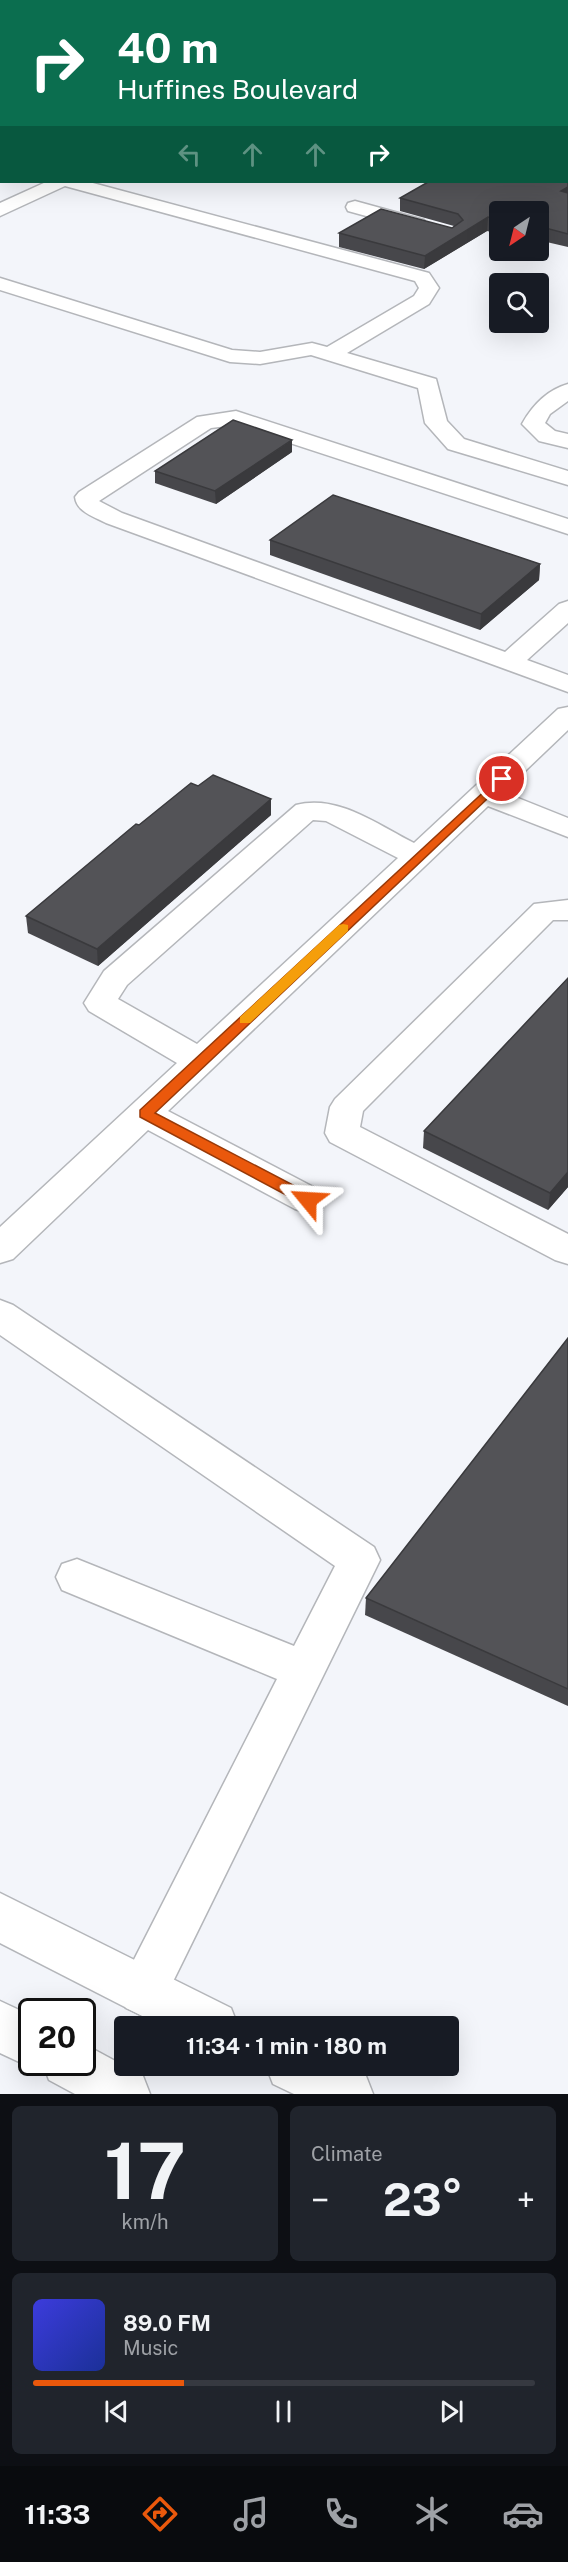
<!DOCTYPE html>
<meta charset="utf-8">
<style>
body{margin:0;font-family:"Public Sans",sans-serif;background:#20242c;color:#f1f3f6;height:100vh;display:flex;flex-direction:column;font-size:22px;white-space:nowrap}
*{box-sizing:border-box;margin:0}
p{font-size:20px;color:#9ea1a6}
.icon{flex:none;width:33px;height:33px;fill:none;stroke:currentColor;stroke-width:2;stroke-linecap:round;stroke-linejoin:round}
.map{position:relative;height:2094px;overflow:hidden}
.panel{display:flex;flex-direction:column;gap:12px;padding:12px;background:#0d0f14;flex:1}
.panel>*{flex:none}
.guide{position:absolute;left:0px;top:0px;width:568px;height:183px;box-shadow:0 6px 24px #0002;background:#0b6e4f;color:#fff;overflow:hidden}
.needle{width:39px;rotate:215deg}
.controls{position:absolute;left:489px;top:201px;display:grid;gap:12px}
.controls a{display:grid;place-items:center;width:60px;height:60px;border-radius:6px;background:#171b24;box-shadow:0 6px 24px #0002;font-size:30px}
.speed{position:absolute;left:18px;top:1998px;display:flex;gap:12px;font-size:30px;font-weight:700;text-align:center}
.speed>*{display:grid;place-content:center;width:78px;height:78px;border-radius:50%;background:#171b24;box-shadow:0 6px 24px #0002;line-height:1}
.speed .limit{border:3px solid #111;border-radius:9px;background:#fff;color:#111}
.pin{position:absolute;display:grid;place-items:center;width:51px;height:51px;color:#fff;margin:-26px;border:3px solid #fff;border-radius:50%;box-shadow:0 2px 6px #0007}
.me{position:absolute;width:66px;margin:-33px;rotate:297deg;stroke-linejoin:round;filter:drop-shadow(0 0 4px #0008)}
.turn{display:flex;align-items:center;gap:21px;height:126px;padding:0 18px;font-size:27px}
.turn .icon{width:78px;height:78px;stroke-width:2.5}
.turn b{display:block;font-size:42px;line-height:51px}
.lanes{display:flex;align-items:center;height:57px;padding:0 18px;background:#0003;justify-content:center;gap:30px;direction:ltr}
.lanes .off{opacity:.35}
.big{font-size:45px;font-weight:700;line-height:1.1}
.panel .tile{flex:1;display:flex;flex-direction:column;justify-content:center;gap:9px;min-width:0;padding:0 21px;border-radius:9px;background:#20242c}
.panel .dial{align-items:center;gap:0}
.dial b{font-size:78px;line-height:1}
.song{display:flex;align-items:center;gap:18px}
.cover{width:72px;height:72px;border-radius:9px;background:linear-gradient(135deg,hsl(240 70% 55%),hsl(230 70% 35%))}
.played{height:6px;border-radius:3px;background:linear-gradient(90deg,#ea580c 30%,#363941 30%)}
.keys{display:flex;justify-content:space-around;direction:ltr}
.heat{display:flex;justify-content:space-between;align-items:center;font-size:33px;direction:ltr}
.panel .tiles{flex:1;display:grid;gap:12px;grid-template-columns:1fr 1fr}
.tile:last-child{grid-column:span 2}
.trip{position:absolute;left:114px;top:2016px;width:345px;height:60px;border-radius:6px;background:#171b24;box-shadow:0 6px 24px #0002;font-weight:700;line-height:60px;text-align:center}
.dock{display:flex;height:96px;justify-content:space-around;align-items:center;background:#090b0e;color:#9ea1a6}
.dock .icon{width:42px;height:42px}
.dock .selected{color:#ea580c}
.dock b{font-size:27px;color:#f1f3f6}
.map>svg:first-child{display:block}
.green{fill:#c5e9a4}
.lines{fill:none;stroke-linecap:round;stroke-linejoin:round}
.minor-casing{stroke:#b4b6ba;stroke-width:3}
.major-casing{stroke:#b4b6ba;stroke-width:3}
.minor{fill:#fff;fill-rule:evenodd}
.major{fill:#fff;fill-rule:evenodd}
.wall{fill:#47474b}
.shaded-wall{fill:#3a3a3d}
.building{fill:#535357;stroke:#3a3a3d;stroke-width:1.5}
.route{fill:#ea580c;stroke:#983908;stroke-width:1.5}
.slow{fill:#f59e0b}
</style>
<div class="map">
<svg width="568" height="2094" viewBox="0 0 568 2094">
<rect width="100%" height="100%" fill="#f3f5fa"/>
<path class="green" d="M3,0H568V132L567,2Z"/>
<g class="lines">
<g class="minor-casing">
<g id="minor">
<rect x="567" y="19" width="1" height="10"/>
<rect x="0" y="61" width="2" height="10"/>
<path d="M46,182H89L429,273L439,288L429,304L347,353L436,379L447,421L464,439L568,471V485L448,449L425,423L418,388L311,355L260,364L230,362L0,290V278L232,350L260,352L312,343L327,347L414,296L419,288L415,281L65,186L0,216V203Z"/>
<path d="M355,201L424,220L426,224L417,230L348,211L346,207L348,203Z"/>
<path d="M568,384V401L550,414L545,423L555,431L568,434V448L539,441L522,424C532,406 547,390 568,384Z"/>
<path d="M236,411L568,519V534L235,425L211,428L99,501L122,513L505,652L559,604L568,601V623L527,660L568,675V692L106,523C93,516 77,512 75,497L79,492L197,417Z"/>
<path d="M568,707V730L503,792L568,818V837L488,806L168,1111L321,1191L326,1200L321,1209L308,1213L295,1209L148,1130L13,1259L0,1263V1227L177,1063L89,1011L84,1003L104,971L296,805C338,794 378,825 414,843L558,709ZM313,820L326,821L398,858L197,1044L118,999L127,985Z"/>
<path d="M568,900V920H553L363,1111L360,1127L568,1234V1264L555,1260L330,1142L325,1133L330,1107L335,1099L534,904Z"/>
<path d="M0,1300L13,1305L374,1547L380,1560L160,2008L143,2016L126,2008L118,1991L277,1679L62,1590L56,1577L62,1564L77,1559L294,1646L335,1566L0,1335Z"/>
</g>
</g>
<g class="major-casing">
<g id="major">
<path d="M0,1893L231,2008L238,2026H162L0,1943Z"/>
<path d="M0,2001L32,2016V2062H82V2043L143,2076L150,2094H75L49,2080L43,2064L32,2068L0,2053Z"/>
<path d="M266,2066H344L366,2076L373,2094H294L273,2084Z"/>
</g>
</g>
<use href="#minor" class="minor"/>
<use href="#major" class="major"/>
</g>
<g class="wall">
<path d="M568,163V247L538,240V212H500V234L487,231L424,269L339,247V233L452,228L454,226L400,211V198L567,182Z"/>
<path d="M292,452L216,504L155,483V471Z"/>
<path d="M270,540L540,564L539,580L480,630L270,555Z"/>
<path d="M198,786L271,799V815L98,966L28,933L26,916L139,825Z"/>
<path d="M568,978V1187L548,1210L423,1148L424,1131Z"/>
<path d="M568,1338V1706L365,1615L366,1598Z"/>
</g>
<g class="shaded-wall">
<path d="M568,187V199L561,191Z"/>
<path d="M488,217L487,231L424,269L425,256Z"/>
<path d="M292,440V452L216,504L215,491Z"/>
<path d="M540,564L539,580L480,630L481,614Z"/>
<path d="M271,799V815L98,966L97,949Z"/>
<path d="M568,1172V1187L548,1210L550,1193Z"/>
</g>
<g class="building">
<path d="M567,163H568V187L561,191L568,193V234L538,226V212H500V221L488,217L425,256L339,233L381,209L452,228L463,220L458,214L400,198L428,182H567Z"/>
<path d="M233,420L292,440L215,491L155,471Z"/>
<path d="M333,495L540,564L481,614L270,540Z"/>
<path d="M213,775L271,799L97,949L26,916L136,824L139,825L191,783L198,786Z"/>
<path d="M568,978V1172L550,1193L424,1131Z"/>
<path d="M568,1338V1689L366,1598Z"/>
</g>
<path class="route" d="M502,775L507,779L506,781L155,1113L314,1196L316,1200L314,1204H303L140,1117V1110Z"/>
<path class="slow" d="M343,924L348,925V931L250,1023H240V1017L339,925Z"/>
</svg>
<div class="controls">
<a><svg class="needle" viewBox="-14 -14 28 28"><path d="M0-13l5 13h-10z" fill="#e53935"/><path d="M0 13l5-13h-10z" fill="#9ea1a6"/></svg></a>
<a><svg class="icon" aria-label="search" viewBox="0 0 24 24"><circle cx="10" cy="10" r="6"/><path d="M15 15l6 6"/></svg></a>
</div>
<div class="speed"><div class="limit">20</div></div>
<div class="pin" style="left:502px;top:779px;background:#d93025"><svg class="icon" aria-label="arrive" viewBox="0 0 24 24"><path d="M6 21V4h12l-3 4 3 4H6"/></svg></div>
<svg class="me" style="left:308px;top:1200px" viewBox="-20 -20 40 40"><path d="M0-17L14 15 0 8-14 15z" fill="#ea580c" stroke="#fff" stroke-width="4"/></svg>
<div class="trip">11:34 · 1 min · 180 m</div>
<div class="guide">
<div class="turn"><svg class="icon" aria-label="right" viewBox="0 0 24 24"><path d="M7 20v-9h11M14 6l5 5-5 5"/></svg><div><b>40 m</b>Huffines Boulevard</div></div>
<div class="lanes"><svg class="icon off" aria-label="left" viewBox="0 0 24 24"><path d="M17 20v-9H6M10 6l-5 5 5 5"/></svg><svg class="icon off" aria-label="ahead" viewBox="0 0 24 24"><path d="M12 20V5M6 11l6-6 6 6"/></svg><svg class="icon off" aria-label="ahead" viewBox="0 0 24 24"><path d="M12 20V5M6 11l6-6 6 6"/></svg><svg class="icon" aria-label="right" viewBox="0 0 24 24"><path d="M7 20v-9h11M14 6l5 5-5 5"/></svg></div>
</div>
</div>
<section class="panel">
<div class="tiles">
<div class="tile dial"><b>17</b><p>km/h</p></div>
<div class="tile"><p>Climate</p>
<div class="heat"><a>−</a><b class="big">23°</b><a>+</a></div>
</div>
<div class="tile">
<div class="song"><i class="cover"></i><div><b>89.0 FM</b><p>Music</p></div></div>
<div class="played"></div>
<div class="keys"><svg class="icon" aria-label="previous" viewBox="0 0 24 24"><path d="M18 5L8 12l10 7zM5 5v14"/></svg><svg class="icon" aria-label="pause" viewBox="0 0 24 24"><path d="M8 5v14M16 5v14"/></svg><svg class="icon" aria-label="next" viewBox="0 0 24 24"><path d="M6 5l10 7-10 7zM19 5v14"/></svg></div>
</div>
</div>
</section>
<nav class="dock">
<b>11:33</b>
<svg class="icon selected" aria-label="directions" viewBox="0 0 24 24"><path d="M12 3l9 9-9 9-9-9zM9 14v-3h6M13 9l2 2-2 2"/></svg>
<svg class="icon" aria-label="music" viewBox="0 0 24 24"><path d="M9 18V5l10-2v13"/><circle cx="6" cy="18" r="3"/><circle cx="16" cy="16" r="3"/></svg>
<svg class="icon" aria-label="phone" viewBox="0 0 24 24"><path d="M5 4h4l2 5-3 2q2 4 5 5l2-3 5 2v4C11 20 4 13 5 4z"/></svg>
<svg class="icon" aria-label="climate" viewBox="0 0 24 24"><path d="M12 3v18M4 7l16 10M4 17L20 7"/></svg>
<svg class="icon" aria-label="car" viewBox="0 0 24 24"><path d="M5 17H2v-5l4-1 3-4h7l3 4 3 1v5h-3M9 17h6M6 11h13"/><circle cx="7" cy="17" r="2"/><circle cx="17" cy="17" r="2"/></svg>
</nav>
